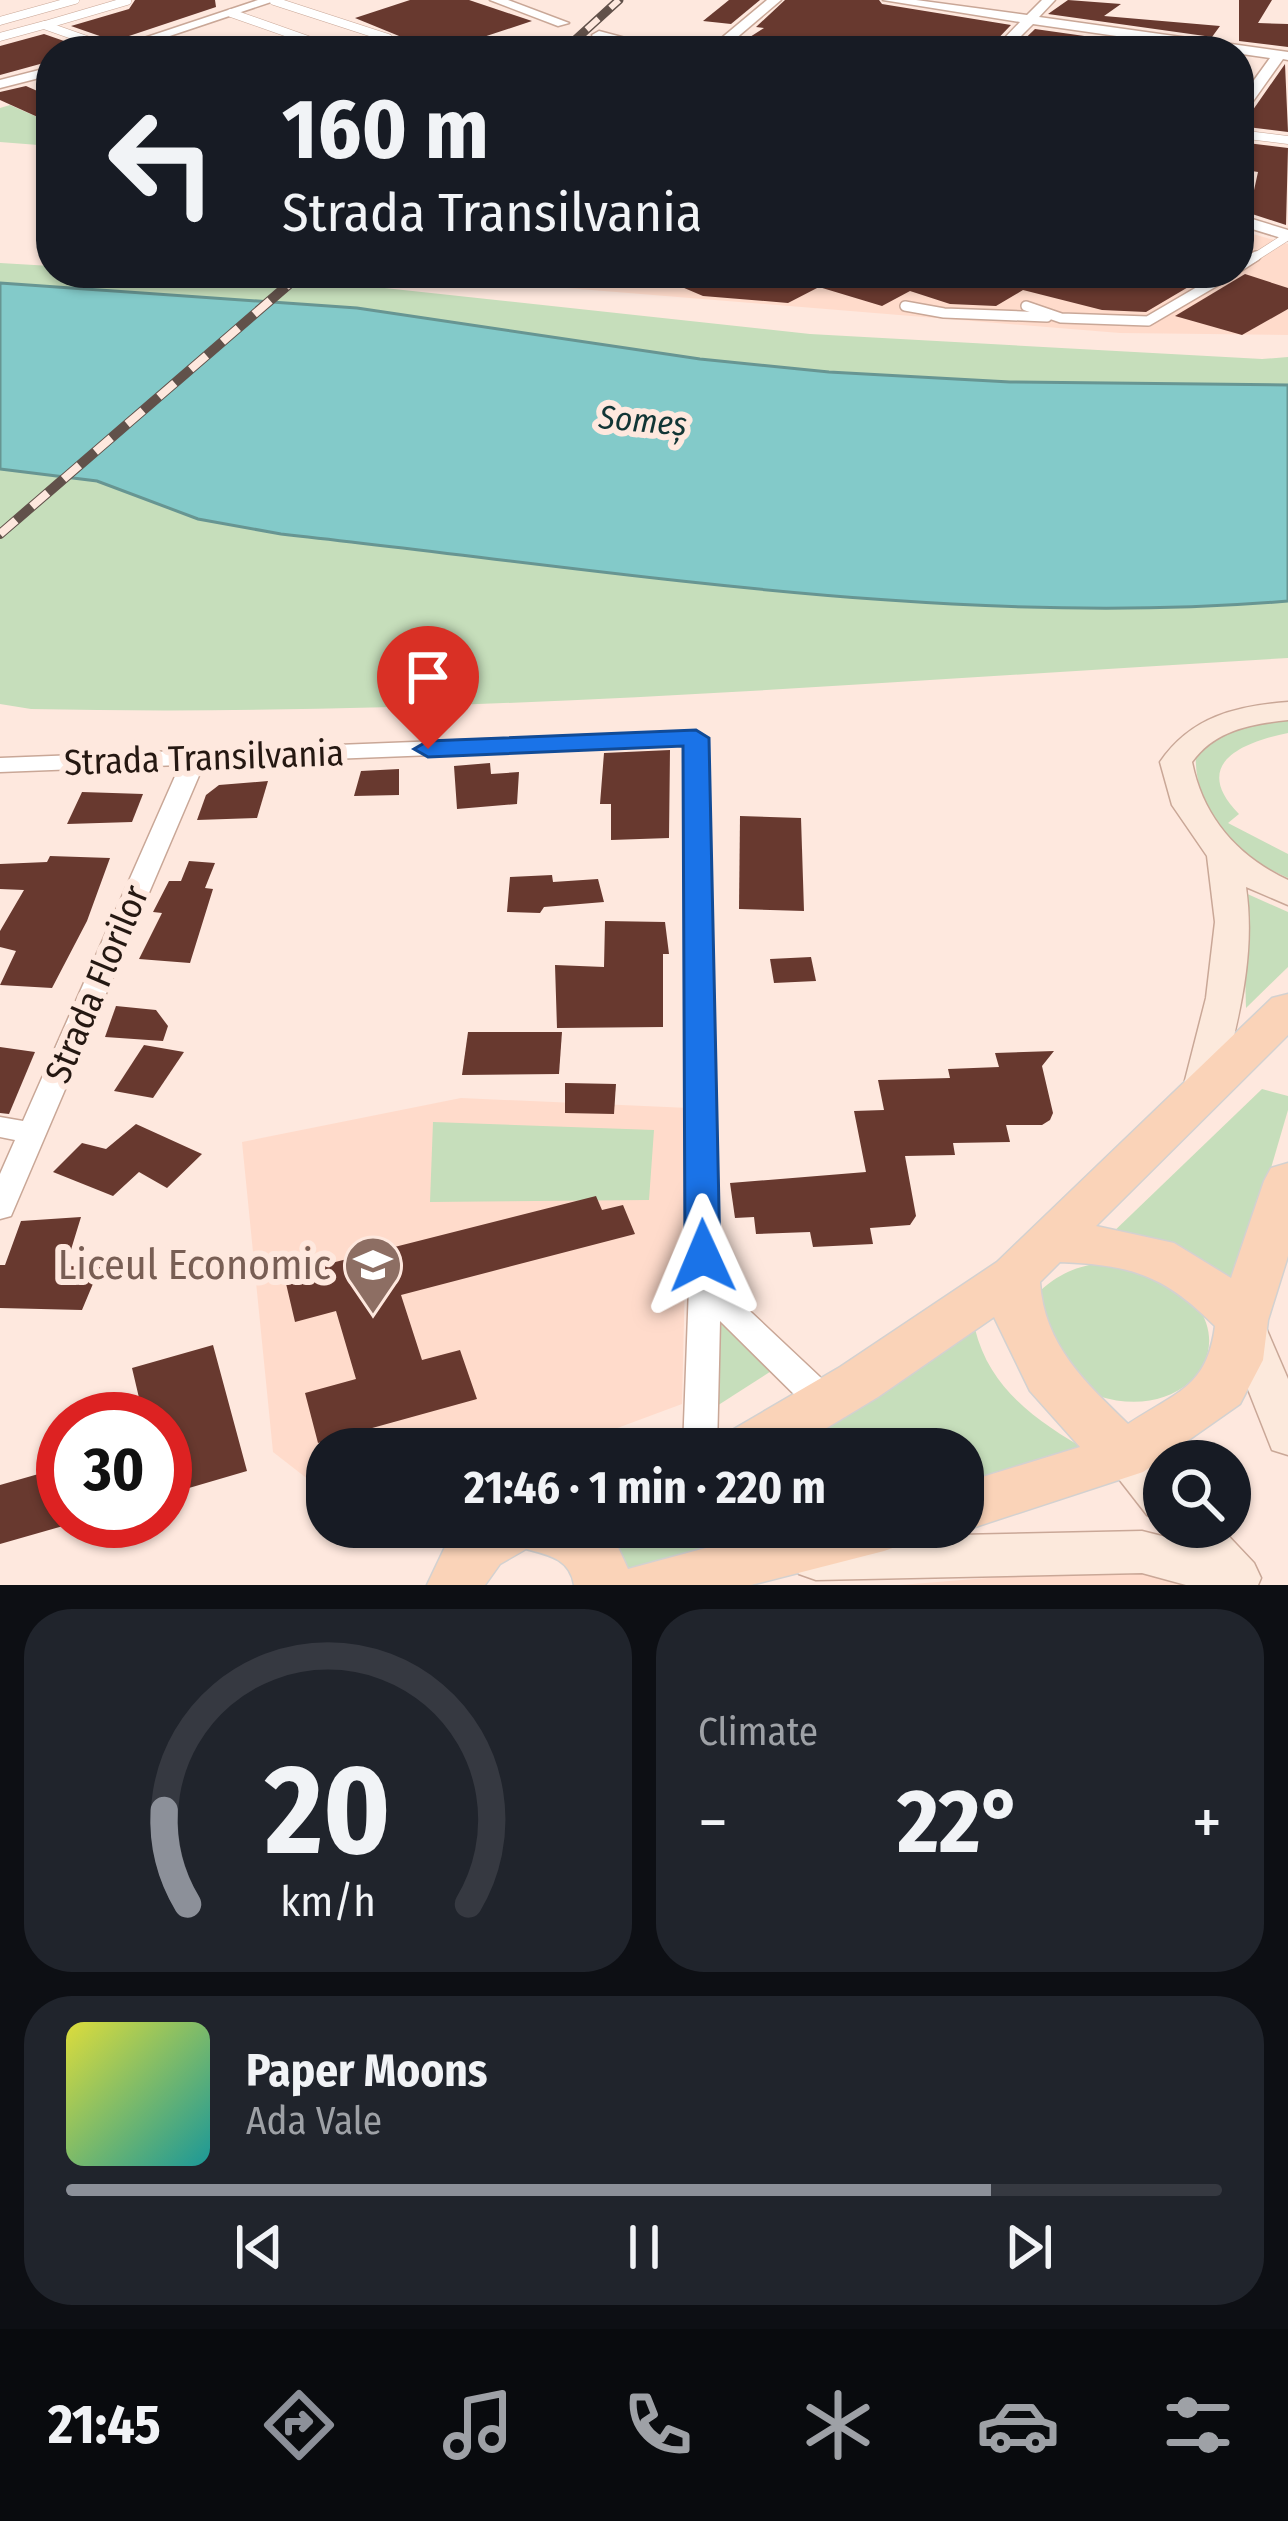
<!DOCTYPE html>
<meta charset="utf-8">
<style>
body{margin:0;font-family:"Fira Sans Condensed",sans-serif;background:#20242c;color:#f1f3f6;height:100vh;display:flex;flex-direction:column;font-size:45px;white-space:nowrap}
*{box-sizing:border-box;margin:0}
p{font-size:39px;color:#9ea1a6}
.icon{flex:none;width:66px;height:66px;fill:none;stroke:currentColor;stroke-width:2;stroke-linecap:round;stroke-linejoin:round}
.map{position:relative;height:1585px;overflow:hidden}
.panel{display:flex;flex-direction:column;gap:24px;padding:24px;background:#0d0f14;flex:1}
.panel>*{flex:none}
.top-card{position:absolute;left:36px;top:36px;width:1218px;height:252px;border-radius:48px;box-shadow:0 3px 9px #0004;background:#171b24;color:#f1f3f6;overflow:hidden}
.fabs{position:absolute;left:1143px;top:1440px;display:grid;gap:24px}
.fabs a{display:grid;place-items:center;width:108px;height:108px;border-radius:50%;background:#171b24;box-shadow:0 3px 9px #0004;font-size:60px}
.speed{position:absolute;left:36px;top:1392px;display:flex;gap:24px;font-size:60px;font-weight:700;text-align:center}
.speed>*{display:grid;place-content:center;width:156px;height:156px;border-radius:50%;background:#171b24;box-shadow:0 3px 9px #0004;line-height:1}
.speed .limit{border:18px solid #d22;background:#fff;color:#111}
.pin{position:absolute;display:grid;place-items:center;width:102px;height:102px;color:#fff;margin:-123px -51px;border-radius:50% 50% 50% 0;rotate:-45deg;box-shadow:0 0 12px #0007}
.pin .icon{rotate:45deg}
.me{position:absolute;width:132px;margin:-66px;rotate:359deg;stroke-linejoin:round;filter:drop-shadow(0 0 9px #0008)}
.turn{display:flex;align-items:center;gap:42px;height:252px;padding:0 48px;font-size:54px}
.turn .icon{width:156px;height:156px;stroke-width:2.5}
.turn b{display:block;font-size:84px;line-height:102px}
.big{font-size:90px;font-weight:700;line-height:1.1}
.panel .card{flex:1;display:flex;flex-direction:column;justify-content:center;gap:18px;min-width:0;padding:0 42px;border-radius:48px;background:#20242c}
.panel .dial{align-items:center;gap:0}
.dial svg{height:312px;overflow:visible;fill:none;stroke:#363941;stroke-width:7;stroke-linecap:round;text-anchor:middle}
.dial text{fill:#f1f3f6;stroke:none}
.song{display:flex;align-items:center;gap:36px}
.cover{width:144px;height:144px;border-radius:18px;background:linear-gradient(135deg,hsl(60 70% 55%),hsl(180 70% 35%))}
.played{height:12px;border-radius:6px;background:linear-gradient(90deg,#8c9099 80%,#363941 80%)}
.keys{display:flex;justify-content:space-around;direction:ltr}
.heat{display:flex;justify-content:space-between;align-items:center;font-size:66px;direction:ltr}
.panel .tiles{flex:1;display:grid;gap:24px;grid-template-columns:1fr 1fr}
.card:last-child{grid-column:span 2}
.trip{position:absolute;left:306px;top:1428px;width:678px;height:120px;border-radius:48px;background:#171b24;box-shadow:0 3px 9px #0004;font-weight:700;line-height:120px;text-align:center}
.dock{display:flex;height:192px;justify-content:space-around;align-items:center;background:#090b0e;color:#9ea1a6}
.dock .icon{width:84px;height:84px}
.dock .current{color:#8c9099}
.dock b{font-size:54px;color:#f1f3f6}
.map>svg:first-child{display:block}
.built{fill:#ffdbcb}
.green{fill:#c6debb}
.water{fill:#83cac9;stroke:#679592;stroke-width:3}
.building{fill:#68392f}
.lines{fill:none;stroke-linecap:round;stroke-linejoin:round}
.lane-far1-casing{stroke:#c9a797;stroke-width:9}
.lane-casing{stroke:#c9a797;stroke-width:12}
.street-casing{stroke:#c9a797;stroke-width:3}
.secondary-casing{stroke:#c9a797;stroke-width:3}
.primary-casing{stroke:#d3d1d0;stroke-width:3}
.lane-far1{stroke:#fff;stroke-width:8}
.lane{stroke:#fff;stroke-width:9}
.street{fill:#fff;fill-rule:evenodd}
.secondary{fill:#fce9dc;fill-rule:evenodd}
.primary{fill:#fad3b8;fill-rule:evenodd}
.rail-far1-casing{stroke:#61514a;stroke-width:9}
.rail-casing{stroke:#61514a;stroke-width:10}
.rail-far1{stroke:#fee8de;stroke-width:6;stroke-dasharray:16;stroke-linecap:butt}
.rail{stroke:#fee8de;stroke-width:8;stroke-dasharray:21;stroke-linecap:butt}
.route{fill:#1a73e8;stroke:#114b97;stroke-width:3}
.labels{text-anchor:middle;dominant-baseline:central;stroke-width:12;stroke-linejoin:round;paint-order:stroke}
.far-water-label{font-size:33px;font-style:italic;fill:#113535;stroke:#fee8de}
.street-label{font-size:36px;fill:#251812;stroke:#fee8de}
.near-education-label{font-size:42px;fill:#785e54;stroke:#fee8de;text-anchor:end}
</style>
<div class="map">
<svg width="1288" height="1585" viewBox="0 0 1288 1585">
<rect width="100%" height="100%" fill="#fee8de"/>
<g class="built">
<path d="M1239,230L1288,244V335L1120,333L383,273H1239Z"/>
<path d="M461,1098L689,1108L682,1404L561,1449H327V1494L273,1452L242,1142Z"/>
<path d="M1146,1565L1190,1585H900Z"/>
</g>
<g class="green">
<path d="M10,105L51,123V146L0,142V108Z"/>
<path d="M0,263L51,266V273L301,279L810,334L1262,359L1288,357V658C869,682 450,718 31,709L0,704Z"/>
<path d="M1288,718V733C1242,742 1190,764 1239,814L1228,823L1288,854V878C1237,857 1192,809 1196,752L1230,728Z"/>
<path d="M1243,892L1288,912V967L1246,1008Z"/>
<path d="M1262,1089L1288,1096V1110L1233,1298L1108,1237Z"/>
<path d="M433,1122L654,1130L649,1200L430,1202Z"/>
<path d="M1106,1262C1123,1266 1146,1268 1160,1276C1258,1327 1195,1427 1098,1396C1079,1390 1061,1371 1045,1359L1040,1291C1061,1272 1078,1266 1106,1262Z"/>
<path d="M712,1305L779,1366L709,1411Z"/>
<path d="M975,1329C990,1390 1038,1422 1090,1452L963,1486V1449H781Z"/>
<path d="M655,1527H807L619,1577L607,1556Z"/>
</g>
<path class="water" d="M0,283L357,308L700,359L829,372L1010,382L1288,385V601C956,629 611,570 281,534L198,519L97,481L0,469Z"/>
<g class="building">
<path d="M135,0H215L216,7L114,41L71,26L129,9Z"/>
<path d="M410,0H469L532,21L444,50L421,45L355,18Z"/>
<path d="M729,0H760L731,24L703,21Z"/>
<path d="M785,0H879L882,4L1011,25L989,48L960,44L954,51H728L764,28L756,27Z"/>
<path d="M1068,0L1121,4L1104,16L1220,26L1212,37L1048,14Z"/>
<path d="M1239,0H1272L1258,23L1288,24V47L1239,41Z"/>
<path d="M1035,29L1190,51H1012Z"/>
<path d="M44,34L87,49L51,51V61L0,75V46Z"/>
<path d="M1285,64L1288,132L1239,126V119L1248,117Z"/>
<path d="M26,86L51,97V123L0,100V92Z"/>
<path d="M1239,142L1288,148L1286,225L1249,213L1258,172L1239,169Z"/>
<path d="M649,273H1212L1146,312L1102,310L1023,290L996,306L950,304L910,291L882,306L819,287L788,303L703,296Z"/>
<path d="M1245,274L1288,288V309L1242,335L1175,316Z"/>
<path d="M670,750L669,838L611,840V804H600L604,753Z"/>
<path d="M490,763L491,774L519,772L517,804L457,809L454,766Z"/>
<path d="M399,769V795L354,796L361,771Z"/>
<path d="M268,781L257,818L197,820L206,795L219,785Z"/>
<path d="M82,792L143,794L132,822L67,824Z"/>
<path d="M740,816L801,818L804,911L739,909Z"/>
<path d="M50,856L110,858L87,921L52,988L0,985L16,951L0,947V931L24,890L0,889V864L47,862Z"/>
<path d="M189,861L215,863L205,888L213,889L190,963L139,959L162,913L153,912L169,881H181Z"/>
<path d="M552,875L553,882L598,879L604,902L544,907L540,913L507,912L510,877Z"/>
<path d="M605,921L665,922L669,954H663V1027L557,1028L555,965L604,967Z"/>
<path d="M811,957L816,981L774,983L770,959Z"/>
<path d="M116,1006L156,1010L168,1026L163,1041L105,1037Z"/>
<path d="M468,1032H562L559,1074L462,1075Z"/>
<path d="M144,1045L184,1052L153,1098L114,1091Z"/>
<path d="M0,1047L35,1052L9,1114L0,1113Z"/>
<path d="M1054,1051L1042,1066L1053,1113L1050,1120L1042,1125H1006L1010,1142L953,1143L955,1155L905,1156L916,1216L910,1225L870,1228L873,1244L813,1247L810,1232L756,1234L754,1217L735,1218L730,1183L866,1172L854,1111L884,1110L878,1080L950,1078L948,1069L999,1067L995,1053Z"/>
<path d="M565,1083L616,1084L614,1114L565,1113Z"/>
<path d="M136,1124L202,1154L167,1188L139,1172L113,1196L53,1172L82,1143L106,1149Z"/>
<path d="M596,1196L602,1210L623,1205L635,1234L401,1295L422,1360L460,1350L477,1399L318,1443L305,1393L356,1379L336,1311L295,1322L284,1275Z"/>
<path d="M81,1217L66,1266L100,1267L82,1310L0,1308V1265H5L21,1221Z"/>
<path d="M213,1345L247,1471L165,1495V1419H144L132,1368Z"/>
<path d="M63,1467V1526L0,1544V1485Z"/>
</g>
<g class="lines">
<g class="lane-far1-casing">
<g id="lane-far1">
<path d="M274,1L388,38L350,51"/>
<path d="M231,13L339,51"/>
<path d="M0,21L75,0"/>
<path d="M45,25L127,1"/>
<path d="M0,37L44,25L115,50"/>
<path d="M1239,134L1288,140"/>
<path d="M1252,259L1288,236"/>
</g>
</g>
<g class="lane-casing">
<g id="lane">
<path d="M1239,267L1256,256"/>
<path d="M905,306L944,313L1047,317"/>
<path d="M1026,306L1061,318L1148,321L1230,273"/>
</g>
</g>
<g class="street-casing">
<g id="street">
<path d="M258,0H277L125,51H105Z"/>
<path d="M490,0H508L569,23L558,26Z"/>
<path d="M767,0H781L721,51H706Z"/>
<path d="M883,0H916L1027,15L1042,0H1055L1039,17L1288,52V60L1283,59L1244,114L1239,115V101L1270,58L1033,24L1006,51H992L1020,22Z"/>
<path d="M599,31L663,48L665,51H643L594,38L592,35Z"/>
<path d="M51,67V75L0,88V80Z"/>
<path d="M1239,215L1288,230V240L1239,225Z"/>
<path d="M696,731L708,738L720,1283L836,1392L840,1402L836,1412L824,1415L812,1412L720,1321L717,1449H683L689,1287L684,745L204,764L11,1216L0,1219V1174L15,1140L0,1137V1117L23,1121L180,765L0,772V758Z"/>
</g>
</g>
<g class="secondary-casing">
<g id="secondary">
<path d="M1288,702V720C1251,724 1215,730 1192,762C1203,817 1237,856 1288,880V905L1246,887C1256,956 1238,1021 1221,1088L1216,1098L1202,1102L1188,1098L1183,1088L1206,998L1215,922L1207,856L1172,805L1160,762C1191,717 1235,706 1288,702Z"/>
<path d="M1245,1309L1260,1314L1288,1379V1455L1272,1450L1223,1326L1230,1314Z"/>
<path d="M1124,1437L1140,1442L1164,1468V1521L1147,1515L1101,1456L1108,1442Z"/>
<path d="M1165,1527H1220L1254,1563L1261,1578L1258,1585H1186L1142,1573L816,1580L799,1574L792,1559L799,1544L816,1538L1142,1531L1170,1538Z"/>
</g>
</g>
<g class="primary-casing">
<g id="primary">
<path d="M1288,994V1035L1096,1226L1174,1243L1231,1278L1264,1181L1271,1168L1288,1163V1256L1268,1320L1263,1360L1240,1404L1143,1472L963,1531L952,1527H963V1483L1080,1447L1030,1391L994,1317L878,1397L792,1449H719L727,1433L840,1367L997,1262L1272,998ZM1060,1262C1132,1265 1164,1275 1215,1326C1207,1388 1176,1392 1128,1424C1085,1382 1044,1345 1040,1282Z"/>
<path d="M463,1527H601L616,1543L628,1569L783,1527H912L904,1544L884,1551L751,1585H574C570,1559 549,1555 526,1549L500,1564L485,1585H427L446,1545Z"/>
</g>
</g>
<use href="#lane-far1" class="lane-far1"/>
<use href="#lane" class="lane"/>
<use href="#street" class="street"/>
<use href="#secondary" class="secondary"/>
<use href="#primary" class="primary"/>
<g class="rail-far1-casing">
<path id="rail-far1" d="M563,51L619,0"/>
</g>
<g class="rail-casing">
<path id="rail" d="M0,534L302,273"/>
</g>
<use href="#rail-far1" class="rail-far1"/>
<use href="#rail" class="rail"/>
</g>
<path class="route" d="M696,730L709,738L720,1256L715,1265L703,1269L690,1265L685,1256L683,746L428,757L414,749L428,741Z"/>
<defs>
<g id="school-pin" transform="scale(3)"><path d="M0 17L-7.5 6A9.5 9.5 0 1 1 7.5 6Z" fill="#8d6e63" stroke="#fee8de"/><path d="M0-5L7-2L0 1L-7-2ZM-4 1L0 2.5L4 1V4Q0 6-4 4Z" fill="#fff"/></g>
</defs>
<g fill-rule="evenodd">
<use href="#school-pin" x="373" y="1265"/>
</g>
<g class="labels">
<g class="far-water-label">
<text transform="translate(643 421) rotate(5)">Someș</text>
</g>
<g class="street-label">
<text transform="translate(204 758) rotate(-2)">Strada Transilvania</text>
<text transform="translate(97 984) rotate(-67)">Strada Florilor</text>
</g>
<g class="near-education-label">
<text x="331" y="1265">Liceul Economic</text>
</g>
</g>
</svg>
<div class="fabs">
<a><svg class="icon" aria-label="search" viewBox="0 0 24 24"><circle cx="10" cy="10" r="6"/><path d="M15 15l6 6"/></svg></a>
</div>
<div class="speed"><div class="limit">30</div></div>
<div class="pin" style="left:428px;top:749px;background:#d93025"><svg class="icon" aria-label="arrive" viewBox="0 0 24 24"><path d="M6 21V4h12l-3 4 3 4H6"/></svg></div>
<svg class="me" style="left:703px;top:1256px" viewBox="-20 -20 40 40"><path d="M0-17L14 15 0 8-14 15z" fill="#1a73e8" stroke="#fff" stroke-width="4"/></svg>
<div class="trip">21:46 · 1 min · 220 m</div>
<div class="top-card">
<div class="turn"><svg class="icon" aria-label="left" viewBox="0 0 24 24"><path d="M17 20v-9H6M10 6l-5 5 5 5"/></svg><div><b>160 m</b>Strada Transilvania</div></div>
</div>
</div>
<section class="panel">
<div class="tiles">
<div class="card dial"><svg viewBox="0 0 100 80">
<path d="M14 69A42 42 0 1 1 86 69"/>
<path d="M14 69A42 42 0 0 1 8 45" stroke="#8c9099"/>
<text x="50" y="56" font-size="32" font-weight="700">20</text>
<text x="50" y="72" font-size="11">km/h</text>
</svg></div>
<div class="card"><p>Climate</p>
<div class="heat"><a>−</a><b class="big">22°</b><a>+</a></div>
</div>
<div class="card">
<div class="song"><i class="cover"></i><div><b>Paper Moons</b><p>Ada Vale</p></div></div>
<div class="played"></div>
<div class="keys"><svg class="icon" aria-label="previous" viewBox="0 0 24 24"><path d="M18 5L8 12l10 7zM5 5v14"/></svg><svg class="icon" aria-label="pause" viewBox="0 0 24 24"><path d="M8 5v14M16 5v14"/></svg><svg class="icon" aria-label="next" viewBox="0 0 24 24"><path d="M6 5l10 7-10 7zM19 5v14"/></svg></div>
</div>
</div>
</section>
<nav class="dock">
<b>21:45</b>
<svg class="icon current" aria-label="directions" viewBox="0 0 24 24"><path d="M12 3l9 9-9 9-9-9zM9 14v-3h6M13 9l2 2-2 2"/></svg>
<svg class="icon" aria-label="music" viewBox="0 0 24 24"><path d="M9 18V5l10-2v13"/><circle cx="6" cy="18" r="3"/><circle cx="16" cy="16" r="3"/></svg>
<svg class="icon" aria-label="phone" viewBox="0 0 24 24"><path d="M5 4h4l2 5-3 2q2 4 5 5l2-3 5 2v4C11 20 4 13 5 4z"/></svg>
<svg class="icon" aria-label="climate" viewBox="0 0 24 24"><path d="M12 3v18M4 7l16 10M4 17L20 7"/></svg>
<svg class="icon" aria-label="car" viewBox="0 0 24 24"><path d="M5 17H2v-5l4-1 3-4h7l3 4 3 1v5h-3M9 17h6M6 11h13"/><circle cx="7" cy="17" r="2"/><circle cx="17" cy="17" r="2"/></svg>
<svg class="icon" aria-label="filters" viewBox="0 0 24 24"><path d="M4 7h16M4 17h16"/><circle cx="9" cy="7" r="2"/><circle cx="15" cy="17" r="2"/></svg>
</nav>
